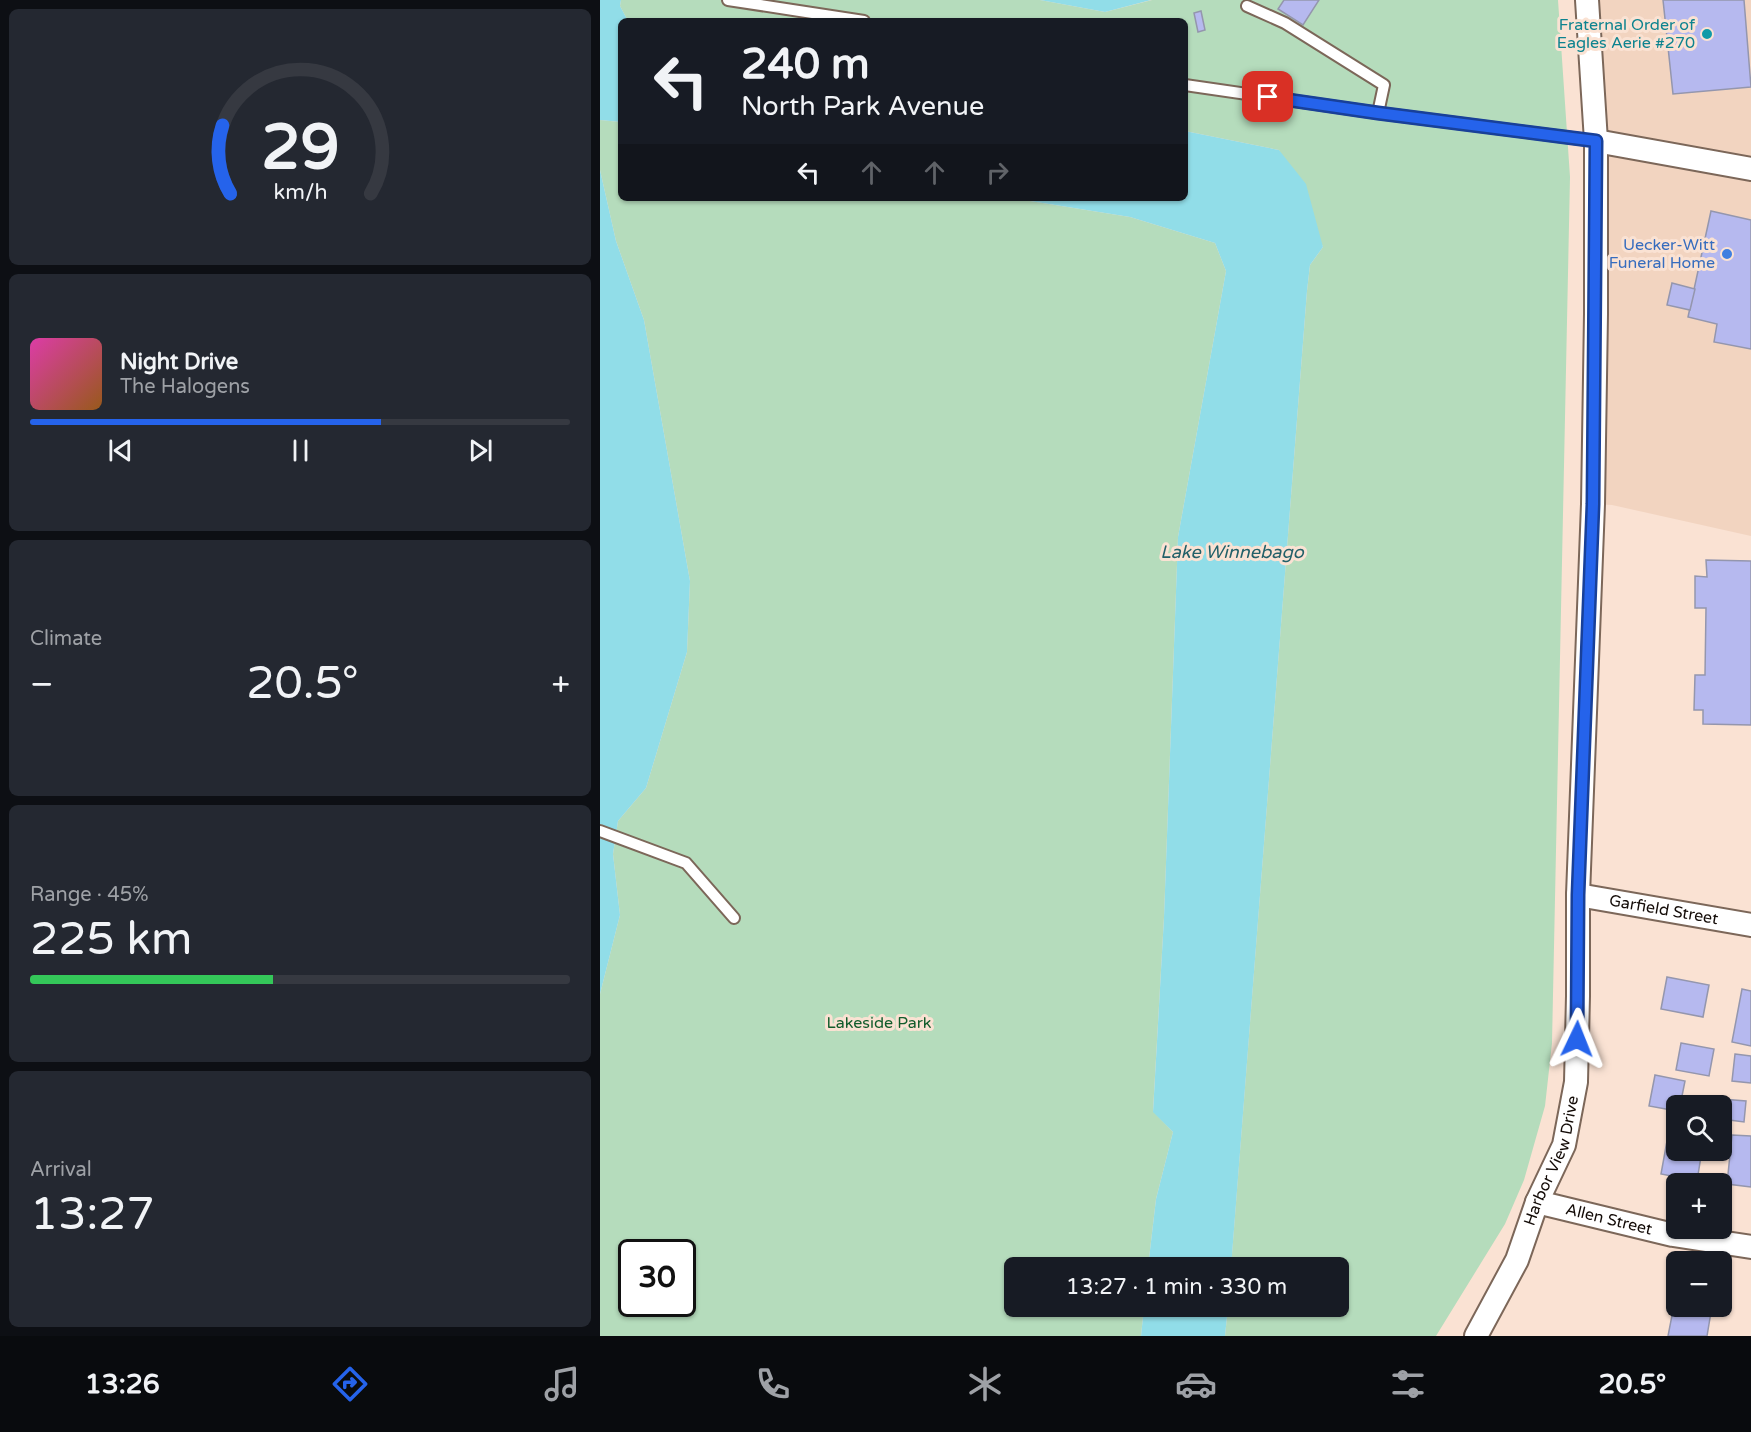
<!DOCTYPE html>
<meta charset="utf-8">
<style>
body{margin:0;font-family:"Varela Round",sans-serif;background:#242831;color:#f1f3f6;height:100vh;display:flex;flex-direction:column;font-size:22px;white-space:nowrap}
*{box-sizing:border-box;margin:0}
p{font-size:20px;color:#9ea1a6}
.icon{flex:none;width:33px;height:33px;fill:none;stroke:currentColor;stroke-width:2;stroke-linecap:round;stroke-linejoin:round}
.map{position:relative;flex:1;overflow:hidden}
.panel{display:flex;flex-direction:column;gap:9px;padding:9px;background:#0d0f14;width:600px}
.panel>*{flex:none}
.hud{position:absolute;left:18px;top:18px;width:570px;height:183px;border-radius:9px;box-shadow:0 2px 4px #0004;background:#171b24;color:#f1f3f6;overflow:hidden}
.controls{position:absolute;left:1066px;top:1095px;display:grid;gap:12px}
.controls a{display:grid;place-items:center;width:66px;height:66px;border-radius:9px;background:#171b24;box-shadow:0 2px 4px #0004;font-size:30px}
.speed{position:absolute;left:18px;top:1239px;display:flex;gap:12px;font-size:30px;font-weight:700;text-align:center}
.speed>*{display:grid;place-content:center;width:78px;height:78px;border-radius:50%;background:#171b24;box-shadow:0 2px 4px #0004;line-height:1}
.speed .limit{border:3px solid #111;border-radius:9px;background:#fff;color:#111}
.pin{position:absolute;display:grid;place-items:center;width:51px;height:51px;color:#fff;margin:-26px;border-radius:12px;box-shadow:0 3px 9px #0006}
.me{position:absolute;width:66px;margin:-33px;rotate:2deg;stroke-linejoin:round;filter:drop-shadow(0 0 4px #0008)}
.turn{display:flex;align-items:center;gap:21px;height:126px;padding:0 24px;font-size:27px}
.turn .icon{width:78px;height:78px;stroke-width:2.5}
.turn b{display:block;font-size:42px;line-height:51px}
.lanes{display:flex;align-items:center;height:57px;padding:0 24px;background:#0003;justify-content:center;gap:30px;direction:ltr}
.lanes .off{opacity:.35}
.big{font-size:45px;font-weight:600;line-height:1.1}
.panel .widget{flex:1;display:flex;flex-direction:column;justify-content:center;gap:9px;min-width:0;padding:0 21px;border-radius:9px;background:#242831}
.panel .dial{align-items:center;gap:0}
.dial svg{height:156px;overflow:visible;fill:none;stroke:#363941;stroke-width:7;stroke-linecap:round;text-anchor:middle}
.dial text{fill:#f1f3f6;stroke:none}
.song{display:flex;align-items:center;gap:18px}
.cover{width:72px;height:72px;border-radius:9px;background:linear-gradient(135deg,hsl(320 70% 55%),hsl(30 70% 35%))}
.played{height:6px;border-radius:3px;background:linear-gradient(90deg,#2563eb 65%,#363941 65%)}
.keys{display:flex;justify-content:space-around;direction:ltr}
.heat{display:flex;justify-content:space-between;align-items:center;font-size:33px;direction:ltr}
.charge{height:9px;border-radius:4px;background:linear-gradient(90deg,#34c759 45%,#363941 0)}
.trip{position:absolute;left:404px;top:1257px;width:345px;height:60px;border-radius:9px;background:#171b24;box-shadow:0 2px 4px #0004;font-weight:600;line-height:60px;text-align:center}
.tab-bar{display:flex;height:96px;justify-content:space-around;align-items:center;background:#090b0e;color:#9ea1a6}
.tab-bar .icon{width:42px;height:42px}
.tab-bar .selected{color:#2563eb}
.tab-bar b{font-size:27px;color:#f1f3f6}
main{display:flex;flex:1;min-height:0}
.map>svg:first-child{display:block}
.built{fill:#f2d4c0}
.green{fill:#b5dcbc;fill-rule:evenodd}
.water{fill:#91dde8}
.building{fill:#b6b9ef;stroke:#9496ad;stroke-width:1.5}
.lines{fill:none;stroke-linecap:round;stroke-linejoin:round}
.service-casing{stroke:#7c6759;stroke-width:14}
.minor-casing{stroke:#7c6759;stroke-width:26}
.service{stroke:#fff;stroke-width:10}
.minor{stroke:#fff;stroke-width:22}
.route-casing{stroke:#184099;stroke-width:15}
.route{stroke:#2563eb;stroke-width:10}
.culture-dot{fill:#0f9aa8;stroke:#fae2d3;stroke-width:2}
.shop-dot{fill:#3f7fe0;stroke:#fae2d3;stroke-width:2}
.labels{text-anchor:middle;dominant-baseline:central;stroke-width:6;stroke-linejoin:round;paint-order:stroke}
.culture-label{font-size:16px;fill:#0d838f;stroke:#fae2d3;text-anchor:end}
.shop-label{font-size:16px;fill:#366cbe;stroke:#fae2d3;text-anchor:end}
.street-label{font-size:16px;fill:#130b07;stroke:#fae2d3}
.park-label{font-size:16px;fill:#115c2b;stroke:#fae2d3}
.water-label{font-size:18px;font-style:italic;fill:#226069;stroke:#fae2d3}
</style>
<main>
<section class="panel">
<div class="widget dial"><svg viewBox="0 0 100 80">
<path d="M14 69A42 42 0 1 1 86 69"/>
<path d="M14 69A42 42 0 0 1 10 34" stroke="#2563eb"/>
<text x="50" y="56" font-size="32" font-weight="700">29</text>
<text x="50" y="72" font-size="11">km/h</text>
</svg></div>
<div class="widget">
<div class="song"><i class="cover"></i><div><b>Night Drive</b><p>The Halogens</p></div></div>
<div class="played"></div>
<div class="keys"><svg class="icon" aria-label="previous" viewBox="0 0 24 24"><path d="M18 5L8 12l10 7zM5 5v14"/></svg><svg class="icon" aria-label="pause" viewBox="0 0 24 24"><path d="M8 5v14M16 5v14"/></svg><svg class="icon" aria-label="next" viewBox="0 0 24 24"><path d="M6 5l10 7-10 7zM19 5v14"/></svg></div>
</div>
<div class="widget"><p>Climate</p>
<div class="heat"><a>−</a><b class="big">20.5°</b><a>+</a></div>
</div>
<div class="widget"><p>Range · 45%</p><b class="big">225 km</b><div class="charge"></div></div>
<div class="widget"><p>Arrival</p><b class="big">13:27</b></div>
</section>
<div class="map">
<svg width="1151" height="1336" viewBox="0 0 1151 1336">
<rect width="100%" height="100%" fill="#fae2d3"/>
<path class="built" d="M987,0H1151V536L1012,505L993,504Z"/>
<g class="green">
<path d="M21,0H440L505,12L552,0H958L970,177L952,1043L945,1106L924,1180L905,1224L836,1336H625L628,1307L738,1306V1268L631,1267L707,291L710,265L723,247L679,150L585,131V21H28L20,6Z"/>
<path d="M0,120L21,122V198H411L530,217L615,243L626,271L578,537L564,917L553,1111L573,1132L556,1199L548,1267L414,1268V1306L544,1307L541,1336H0V994L20,915L13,854L18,821L46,788L87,652L90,581L44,320L16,241L0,170ZM32,1252H82V1304H32Z"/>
</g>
<g class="water">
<path d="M0,0H21L20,6L28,21H21V122L0,120Z"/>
<path d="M440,0H551L505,12Z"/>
<path d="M585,131L679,150L706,184L723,247L710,265L707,291L631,1268L548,1267L556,1199L573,1132L553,1112L564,917L578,537L626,271L615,243L530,217L411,198H585Z"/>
<path d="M0,170L16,241L44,320L90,581L87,652L46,788L18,821L13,854L20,915L0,994Z"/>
<path d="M544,1307H628L625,1336H541Z"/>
</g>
<g class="building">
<path d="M684,0H719L703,25L678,9Z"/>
<path d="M1063,0H1144L1151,87L1073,94Z"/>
<path d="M601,11L605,30L598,32L594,13Z"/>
<path d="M1111,211L1151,220V349L1114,342L1117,324L1088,317Z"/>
<path d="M1072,283L1095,289L1090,310L1067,305Z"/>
<path d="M1106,560L1151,561V725L1103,724V710H1094L1095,675H1105L1106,608H1095V576L1107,577Z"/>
<path d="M1067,977L1109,985L1103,1017L1061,1009Z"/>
<path d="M1142,989L1151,991V1046L1132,1042Z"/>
<path d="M1081,1043L1114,1049L1109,1076L1076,1070Z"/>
<path d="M1135,1054L1151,1056V1083L1132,1081Z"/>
<path d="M1055,1075L1085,1081L1080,1106H1077V1111L1049,1106Z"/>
<path d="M1122,1099L1146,1101L1144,1122L1122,1119Z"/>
<path d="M1071,1119L1077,1121V1150H1102L1097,1181L1061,1174Z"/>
<path d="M1132,1135L1151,1136V1187L1127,1184Z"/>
<path d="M1076,1295L1077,1306H1112L1107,1336H1068Z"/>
</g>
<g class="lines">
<g class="service-casing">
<g id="service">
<path d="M128,0L264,21"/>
<path d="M647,6L685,23L784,85L778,113"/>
<path d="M585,85L778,113L996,141"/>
<path d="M0,831L86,863L134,918"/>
</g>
</g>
<g class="minor-casing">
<g id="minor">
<path d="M996,141L1151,169"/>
<path id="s1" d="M978,895L1151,925"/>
<path id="s2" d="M937,1202L1073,1235L1151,1247"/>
<path id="s3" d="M876,1336L917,1260L937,1202L964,1145L976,1082L978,996V895L993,504L996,314V141L987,0"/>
</g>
</g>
<use href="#service" class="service"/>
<use href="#minor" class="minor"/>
</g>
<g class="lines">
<g class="route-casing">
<path id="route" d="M668,97L778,113L996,141L993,504L978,895L977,1039"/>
</g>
<use href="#route" class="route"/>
</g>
<circle class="culture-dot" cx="1107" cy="34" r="6"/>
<circle class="shop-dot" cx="1127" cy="254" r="6"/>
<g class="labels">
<g class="culture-label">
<text x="1095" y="25">Fraternal Order of<tspan x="1095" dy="18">Eagles Aerie #270</tspan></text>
</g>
<g class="shop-label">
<text x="1115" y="245">Uecker-Witt<tspan x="1115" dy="18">Funeral Home</tspan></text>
</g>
<g class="street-label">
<text stroke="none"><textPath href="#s1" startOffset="87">Garfield Street</textPath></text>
<text stroke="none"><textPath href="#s3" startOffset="192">Harbor View Drive</textPath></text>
<text stroke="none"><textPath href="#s2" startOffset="74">Allen Street</textPath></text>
</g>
<g class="park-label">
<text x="279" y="1023">Lakeside Park</text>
</g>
<g class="water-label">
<text x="632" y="552">Lake Winnebago</text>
</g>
</g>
</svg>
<div class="controls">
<a><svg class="icon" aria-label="search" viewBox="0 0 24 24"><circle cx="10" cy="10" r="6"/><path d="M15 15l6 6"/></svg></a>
<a>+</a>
<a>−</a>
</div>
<div class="speed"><div class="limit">30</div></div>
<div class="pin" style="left:668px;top:97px;background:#d93025"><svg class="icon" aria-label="arrive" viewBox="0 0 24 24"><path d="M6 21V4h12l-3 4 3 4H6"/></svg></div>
<svg class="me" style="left:977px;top:1039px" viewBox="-20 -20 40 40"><path d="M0-17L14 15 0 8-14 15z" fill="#2563eb" stroke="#fff" stroke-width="4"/></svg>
<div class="trip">13:27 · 1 min · 330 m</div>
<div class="hud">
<div class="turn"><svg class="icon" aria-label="left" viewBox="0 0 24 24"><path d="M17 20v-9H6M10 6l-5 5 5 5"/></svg><div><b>240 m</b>North Park Avenue</div></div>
<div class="lanes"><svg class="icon" aria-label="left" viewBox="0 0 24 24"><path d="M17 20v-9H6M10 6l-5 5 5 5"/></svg><svg class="icon off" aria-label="ahead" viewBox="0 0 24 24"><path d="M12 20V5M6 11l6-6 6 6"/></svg><svg class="icon off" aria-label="ahead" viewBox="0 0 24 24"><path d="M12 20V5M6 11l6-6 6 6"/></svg><svg class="icon off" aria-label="right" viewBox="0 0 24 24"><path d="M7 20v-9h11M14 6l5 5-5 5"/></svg></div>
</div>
</div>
</main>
<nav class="tab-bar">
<b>13:26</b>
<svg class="icon selected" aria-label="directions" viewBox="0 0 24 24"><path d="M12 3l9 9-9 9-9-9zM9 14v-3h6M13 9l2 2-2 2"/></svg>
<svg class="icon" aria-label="music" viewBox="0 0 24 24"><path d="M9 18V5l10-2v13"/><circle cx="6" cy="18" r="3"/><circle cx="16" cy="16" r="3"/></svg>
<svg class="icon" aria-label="phone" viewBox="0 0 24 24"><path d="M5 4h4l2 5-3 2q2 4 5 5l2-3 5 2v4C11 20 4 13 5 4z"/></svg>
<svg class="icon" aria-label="climate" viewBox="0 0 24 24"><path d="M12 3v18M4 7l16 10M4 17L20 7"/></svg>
<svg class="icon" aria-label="car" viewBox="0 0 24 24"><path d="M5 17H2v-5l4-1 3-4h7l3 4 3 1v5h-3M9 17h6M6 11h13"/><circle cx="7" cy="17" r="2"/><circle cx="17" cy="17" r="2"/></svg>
<svg class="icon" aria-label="filters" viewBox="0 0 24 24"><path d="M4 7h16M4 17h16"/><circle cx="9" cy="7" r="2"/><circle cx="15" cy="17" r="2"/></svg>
<b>20.5°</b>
</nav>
